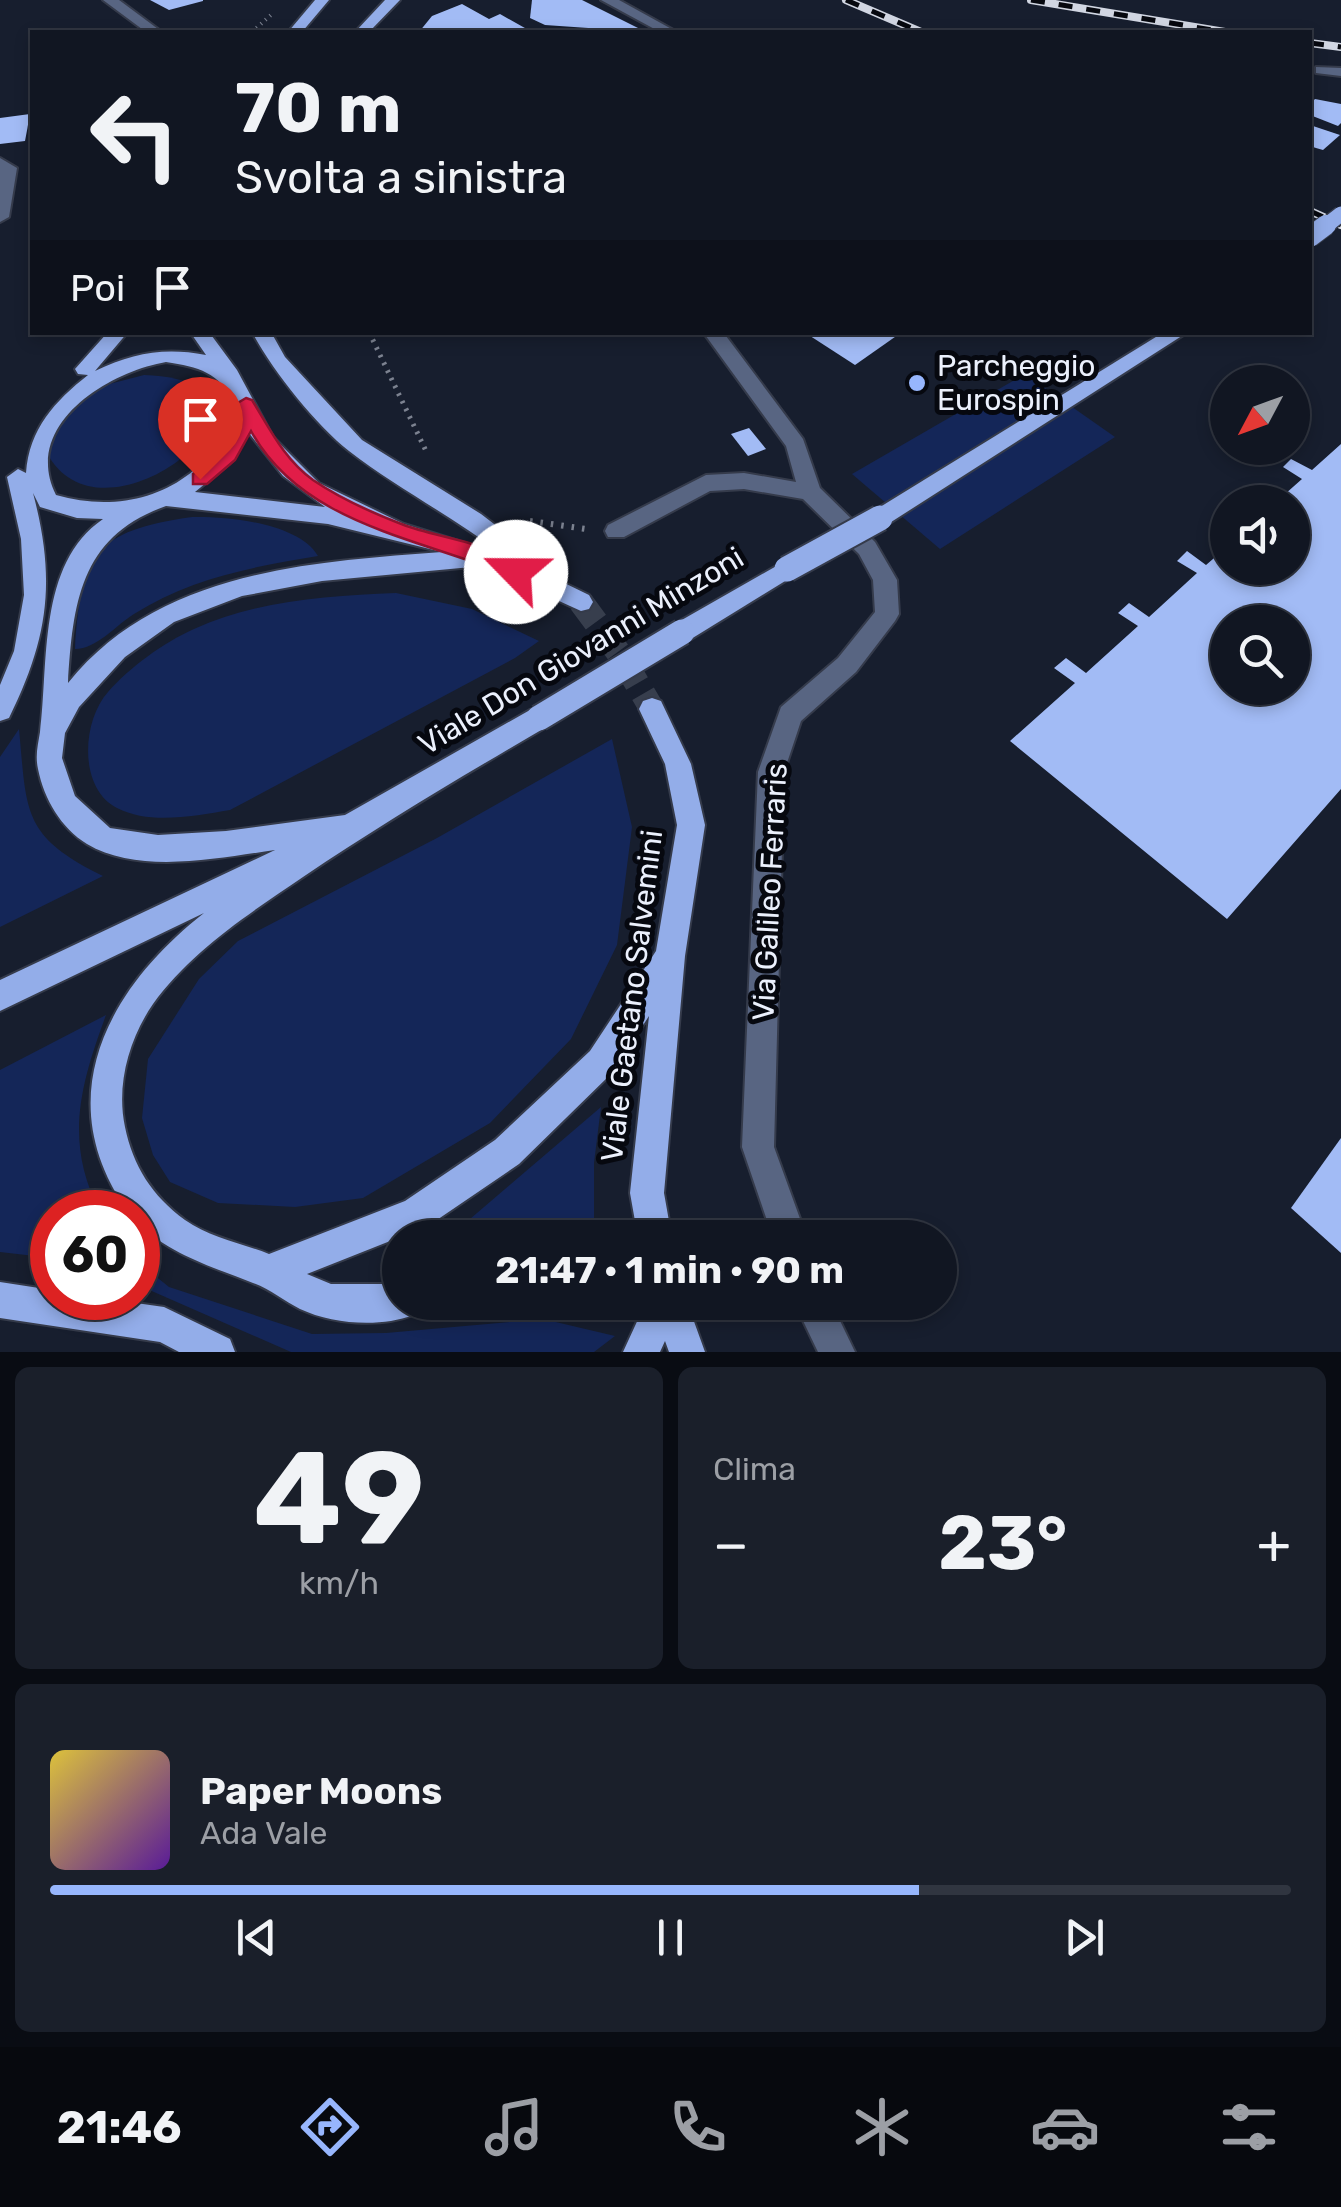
<!DOCTYPE html>
<html lang="it">
<meta charset="utf-8">
<style>
body{margin:0;font-family:Rubik,sans-serif;background:#1a1f2a;color:#f1f3f6;height:100vh;display:flex;flex-direction:column;font-size:38px;white-space:nowrap}
*{box-sizing:border-box;margin:0}
p{font-size:32px;color:#9c9fa5}
.icon{flex:none;width:55px;height:55px;fill:none;stroke:currentColor;stroke-width:2;stroke-linecap:round;stroke-linejoin:round}
.map{position:relative;height:1352px;overflow:hidden}
.sheet{display:flex;flex-direction:column;gap:15px;padding:15px;background:#090c13;flex:1}
.sheet>*{flex:none}
.guide{position:absolute;left:30px;top:30px;width:1282px;height:305px;border-radius:0px;box-shadow:0 5px 15px #0003,0 0 0 2px #303540;background:#111622;color:#f1f3f6;overflow:hidden}
.needle{width:65px;rotate:229deg}
.buttons{position:absolute;left:1210px;top:365px;display:grid;gap:20px}
.buttons a{display:grid;place-items:center;width:100px;height:100px;border-radius:50%;background:#111622;box-shadow:0 5px 15px #0003,0 0 0 2px #303540;font-size:50px}
.speed{position:absolute;left:30px;top:1190px;display:flex;gap:20px;font-size:50px;font-weight:700;text-align:center}
.speed>*{display:grid;place-content:center;width:130px;height:130px;border-radius:50%;background:#111622;box-shadow:0 5px 15px #0003,0 0 0 2px #303540;line-height:1}
.speed .limit{border:15px solid #d22;background:#fff;color:#111}
.pin{position:absolute;display:grid;place-items:center;width:85px;height:85px;color:#fff;margin:-102px -42px;border-radius:50% 50% 50% 0;rotate:-45deg;box-shadow:0 0 10px #0007}
.pin .icon{rotate:45deg}
.me{position:absolute;width:110px;margin:-55px;rotate:293deg;stroke-linejoin:round;filter:drop-shadow(0 0 8px #0008)}
.turn{display:flex;align-items:center;gap:35px;height:210px;padding:0 40px;font-size:45px}
.turn .icon{width:130px;height:130px;stroke-width:2.5}
.turn b{display:block;font-size:70px;line-height:85px}
.then{display:flex;align-items:center;height:95px;padding:0 40px;background:#0003;gap:20px;font-size:38px}
.big{font-size:75px;font-weight:700;line-height:1.1}
.sheet .card{flex:1;display:flex;flex-direction:column;justify-content:center;gap:15px;min-width:0;padding:0 35px;border-radius:15px;background:#1a1f2a}
.sheet .dial{align-items:center;gap:0}
.dial b{font-size:130px;line-height:1}
.song{display:flex;align-items:center;gap:30px}
.cover{width:120px;height:120px;border-radius:15px;background:linear-gradient(135deg,hsl(50 70% 55%),hsl(270 70% 35%))}
.played{height:10px;border-radius:5px;background:linear-gradient(90deg,#97b6fd 70%,#303540 70%)}
.keys{display:flex;justify-content:space-around;direction:ltr}
.heat{display:flex;justify-content:space-between;align-items:center;font-size:55px;direction:ltr}
.sheet .tiles{flex:1;display:grid;gap:15px;grid-template-columns:1fr 1fr}
.card:last-child{grid-column:span 2}
.trip{position:absolute;left:382px;top:1220px;width:575px;height:100px;border-radius:50px;background:#111622;box-shadow:0 5px 15px #0003,0 0 0 2px #303540;font-weight:700;line-height:100px;text-align:center}
.dock{display:flex;height:160px;justify-content:space-around;align-items:center;background:#07090e;color:#9c9fa5}
.dock .icon{width:70px;height:70px}
.dock .current{color:#97b6fd}
.dock b{font-size:45px;color:#f1f3f6}
.map>svg:first-child{display:block}
.green{fill:#142658}
.building{fill:#a2bbf5;fill-rule:evenodd}
.lines{fill:none;stroke-linecap:round;stroke-linejoin:round}
.major-tunnel{stroke:#373e4d;stroke-width:25;stroke-dasharray:25 12;stroke-linecap:butt}
.minor-casing{stroke:#353b4b;stroke-width:4}
.major-casing{stroke:#353b4b;stroke-width:4}
.path-far2{stroke:#7c8290;stroke-width:4;stroke-dasharray:1 5;stroke-linecap:butt}
.path-far1{stroke:#7c8290;stroke-width:5;stroke-dasharray:2.5 6;stroke-linecap:butt}
.path{stroke:#7c8290;stroke-width:6;stroke-dasharray:2.5 8;stroke-linecap:butt}
.minor{fill:#586582;fill-rule:evenodd}
.major{fill:#93ade9;fill-rule:evenodd}
.rail-casing{stroke:#d1d6e2;stroke-width:8}
.rail{stroke:#06080f;stroke-width:5;stroke-dasharray:14;stroke-linecap:butt}
.major-bridge-far2-casing{stroke:#353b4b;stroke-width:18;stroke-linecap:butt}
.major-bridge-far1-casing{stroke:#353b4b;stroke-width:22;stroke-linecap:butt}
.major-bridge-casing{stroke:#353b4b;stroke-width:29;stroke-linecap:butt}
.major-bridge-far2{stroke:#93ade9;stroke-width:15}
.major-bridge-far1{stroke:#93ade9;stroke-width:20}
.major-bridge{stroke:#93ade9;stroke-width:25}
.route{fill:#e11d48;stroke:#92132f;stroke-width:2.5}
.poi-dot{fill:#97b6fd;stroke:#06080f;stroke-width:4}
.labels{text-anchor:middle;dominant-baseline:central;stroke-width:10;stroke-linejoin:round;paint-order:stroke}
.poi-label{font-size:30px;fill:#ebf0fc;stroke:#06080f;text-anchor:start}
.street-label{font-size:30px;fill:#ebf0fc;stroke:#06080f}
</style>
<div class="map">
<svg width="1341" height="1352" viewBox="0 0 1341 1352">
<rect width="100%" height="100%" fill="#171e2e"/>
<g class="green">
<path d="M1025,374L1115,437L940,549L852,474Z"/>
<path d="M144,375C320,381 104,562 47,453L56,418L94,388Z"/>
<path d="M192,517C226,516 299,523 318,556C252,567 191,578 134,614C116,625 97,649 75,649C81,554 94,531 192,517Z"/>
<path d="M396,593L472,609L539,641L515,658L230,810C194,816 150,825 117,808C78,788 82,721 108,692C130,667 163,643 194,629C258,600 327,596 396,593Z"/>
<path d="M19,729C27,813 22,836 103,876L0,927V757Z"/>
<path d="M612,739L632,827L617,945L571,1039L490,1123L363,1198L295,1207L218,1203L170,1182L153,1155L142,1118L148,1059L199,979L238,941L437,838Z"/>
<path d="M106,1015C80,1086 64,1142 100,1212H52V1258L0,1252V1070Z"/>
<path d="M601,1107L594,1163V1237H449Z"/>
<path d="M138,1262L169,1287L312,1334L386,1333L543,1319L615,1336L594,1352H291L138,1285Z"/>
</g>
<g class="building">
<path d="M150,0H203V1L169,10Z"/>
<path d="M532,0H582L646,32L545,25L530,18Z"/>
<path d="M462,4L489,19L500,14L532,32H419L432,16Z"/>
<path d="M1315,99L1341,104V123L1338,126L1310,115V104Z"/>
<path d="M30,114L25,141L0,144V118Z"/>
<path d="M1310,125L1340,135L1323,150L1316,148L1310,146Z"/>
<path d="M804,332H902L855,365Z"/>
<path d="M749,428L766,449L748,456L731,434Z"/>
<path d="M1341,444V789L1227,919L1010,741L1075,683L1054,668L1066,658L1086,673L1138,626L1118,613L1129,603L1149,617L1197,573L1177,561L1187,551L1206,565L1228,546V568H1292V502H1276L1302,479L1283,467L1291,459L1312,470ZM1228,622H1292V688H1228Z"/>
<path d="M1341,1138V1253L1291,1208Z"/>
</g>
<g class="lines">
<path class="major-tunnel" d="M581,602L621,656L652,709"/>
<g class="minor-casing">
<g id="minor">
<path d="M103,0H119L162,32H146Z"/>
<path d="M601,0H619L677,32H660Z"/>
<path d="M1316,67L1341,68V76L1316,73Z"/>
<path d="M0,158L17,168L9,217L0,222Z"/>
<path d="M703,332H723L803,439L820,488L875,542L897,580L899,614L895,621L856,672L801,721L784,772L774,1147L807,1238H773L742,1147L758,772L781,707L838,658L875,612L873,580L859,554L803,499L744,489L710,491L624,537H608L605,531L608,525L706,475L744,473L796,482L786,446Z"/>
<path d="M794,1302H831L855,1352H818Z"/>
</g>
</g>
<g class="major-casing">
<g id="major">
<path d="M315,0H329L302,32H288Z"/>
<path d="M385,0H400L369,32H355Z"/>
<path d="M108,332H128L95,371C133,353 164,347 206,355L190,332H209L237,370L273,437L319,483L404,524L503,555C454,517 398,489 349,451C316,425 272,370 252,332H271L285,357L362,440L481,514L549,566L550,576L589,595L593,602L589,609L581,611L482,566L322,581L242,596L174,622L125,657L79,707L65,733L62,758L75,796L110,828L158,835L226,831L345,815L530,710L539,707L548,710L552,718L548,726C464,775 383,823 303,877C250,913 191,951 153,1004C129,1039 116,1085 125,1127C133,1166 152,1196 185,1220C209,1237 241,1243 269,1254L405,1201L495,1140L590,1051L656,951L677,825L665,764L639,709L643,701L652,698L661,701L691,764L705,825L685,956L664,1193L672,1238H638L630,1193L649,1016L612,1073L519,1164L428,1226L307,1274L331,1284H400V1302H418L413,1315C380,1328 332,1324 300,1309C284,1301 270,1289 253,1283C210,1266 172,1255 138,1224V1212H128C48,1099 107,989 204,913L0,1011V980L275,850C219,858 139,875 87,844C61,828 44,799 38,769C35,755 38,745 40,732C49,664 37,564 103,519L77,518L40,507L33,493C56,580 49,637 9,718L0,721V685L14,651L24,595L21,539L7,477L18,469L26,473C29,429 55,401 88,375L78,374L75,369ZM166,362C199,367 219,372 235,404C213,484 134,518 56,495C21,425 108,372 166,362ZM248,432L283,476L325,507L195,492L229,464ZM166,506L328,524L442,552C309,562 158,571 68,683C73,601 81,536 166,506Z"/>
<path d="M1164,332H1188L888,524H872L869,518L872,512Z"/>
<path d="M787,560L799,569L795,575L691,639H673L670,632L673,625Z"/>
<path d="M0,1282L52,1290V1298H101L164,1307L230,1339L235,1352H179L160,1342L0,1318Z"/>
<path d="M646,1302H687L705,1352H669L665,1341L660,1352H623Z"/>
</g>
</g>
<path class="path-far2" d="M252,32L271,15"/>
<path class="path-far1" d="M369,332L427,453"/>
<path class="path" d="M530,521L586,529"/>
<use href="#minor" class="minor"/>
<use href="#major" class="major"/>
<g class="rail-casing">
<g id="rail">
<path d="M846,0L921,32"/>
<path d="M1031,0L1225,32"/>
<path d="M1310,43L1341,47"/>
<path d="M1310,211L1341,225"/>
</g>
</g>
<use href="#rail" class="rail"/>
<g class="major-bridge-far2-casing">
<path id="major-bridge-far2" d="M1323,228L1341,214"/>
</g>
<g class="major-bridge-far1-casing">
<path id="major-bridge-far1" d="M1310,237L1326,225"/>
</g>
<g class="major-bridge-casing">
<g id="major-bridge">
<path d="M787,569L880,518"/>
<path d="M539,718L682,632"/>
</g>
</g>
<use href="#major-bridge-far2" class="major-bridge-far2"/>
<use href="#major-bridge-far1" class="major-bridge-far1"/>
<use href="#major-bridge" class="major-bridge"/>
</g>
<path class="route" d="M246,398L252,400C270,429 284,459 313,480C338,497 375,514 404,525C434,537 509,546 527,572L524,578L516,580C501,575 488,567 473,562C391,533 296,513 251,431L235,460L207,484H193V474C220,450 232,441 236,404Z"/>
<circle class="poi-dot" cx="917" cy="383" r="10"/>
<g class="labels">
<g class="poi-label">
<text x="937" y="366">Parcheggio<tspan x="937" dy="34">Eurospin</tspan></text>
</g>
<g class="street-label">
<text transform="translate(581 651) rotate(-31)">Viale Don Giovanni Minzoni</text>
<text transform="translate(770 892) rotate(-87)">Via Galileo Ferraris</text>
<text transform="translate(632 996) rotate(-83)">Viale Gaetano Salvemini</text>
</g>
</g>
</svg>
<div class="buttons">
<a><svg class="needle" viewBox="-14 -14 28 28"><path d="M0-13l5 13h-10z" fill="#e53935"/><path d="M0 13l5-13h-10z" fill="#9c9fa5"/></svg></a>
<a><svg class="icon" aria-label="sound" viewBox="0 0 24 24"><path d="M4 9h4l5-4v14l-5-4H4zM17 9q2 3 0 6"/></svg></a>
<a><svg class="icon" aria-label="search" viewBox="0 0 24 24"><circle cx="10" cy="10" r="6"/><path d="M15 15l6 6"/></svg></a>
</div>
<div class="speed"><div class="limit">60</div></div>
<div class="pin" style="left:200px;top:479px;background:#d93025"><svg class="icon" aria-label="arrive" viewBox="0 0 24 24"><path d="M6 21V4h12l-3 4 3 4H6"/></svg></div>
<svg class="me" style="left:516px;top:572px" viewBox="-20 -20 40 40"><circle r="19" fill="#fff"/><path d="M0-13L10 11 0 6-10 11z" fill="#e11d48"/></svg>
<div class="trip">21:47 · 1 min · 90 m</div>
<div class="guide">
<div class="turn"><svg class="icon" aria-label="left" viewBox="0 0 24 24"><path d="M17 20v-9H6M10 6l-5 5 5 5"/></svg><div><b>70 m</b>Svolta a sinistra</div></div>
<div class="then">Poi<svg class="icon" aria-label="arrive" viewBox="0 0 24 24"><path d="M6 21V4h12l-3 4 3 4H6"/></svg></div>
</div>
</div>
<section class="sheet">
<div class="tiles">
<div class="card dial"><b>49</b><p>km/h</p></div>
<div class="card"><p>Clima</p>
<div class="heat"><a>−</a><b class="big">23°</b><a>+</a></div>
</div>
<div class="card">
<div class="song"><i class="cover"></i><div><b>Paper Moons</b><p>Ada Vale</p></div></div>
<div class="played"></div>
<div class="keys"><svg class="icon" aria-label="previous" viewBox="0 0 24 24"><path d="M18 5L8 12l10 7zM5 5v14"/></svg><svg class="icon" aria-label="pause" viewBox="0 0 24 24"><path d="M8 5v14M16 5v14"/></svg><svg class="icon" aria-label="next" viewBox="0 0 24 24"><path d="M6 5l10 7-10 7zM19 5v14"/></svg></div>
</div>
</div>
</section>
<nav class="dock">
<b>21:46</b>
<svg class="icon current" aria-label="directions" viewBox="0 0 24 24"><path d="M12 3l9 9-9 9-9-9zM9 14v-3h6M13 9l2 2-2 2"/></svg>
<svg class="icon" aria-label="music" viewBox="0 0 24 24"><path d="M9 18V5l10-2v13"/><circle cx="6" cy="18" r="3"/><circle cx="16" cy="16" r="3"/></svg>
<svg class="icon" aria-label="phone" viewBox="0 0 24 24"><path d="M5 4h4l2 5-3 2q2 4 5 5l2-3 5 2v4C11 20 4 13 5 4z"/></svg>
<svg class="icon" aria-label="climate" viewBox="0 0 24 24"><path d="M12 3v18M4 7l16 10M4 17L20 7"/></svg>
<svg class="icon" aria-label="car" viewBox="0 0 24 24"><path d="M5 17H2v-5l4-1 3-4h7l3 4 3 1v5h-3M9 17h6M6 11h13"/><circle cx="7" cy="17" r="2"/><circle cx="17" cy="17" r="2"/></svg>
<svg class="icon" aria-label="filters" viewBox="0 0 24 24"><path d="M4 7h16M4 17h16"/><circle cx="9" cy="7" r="2"/><circle cx="15" cy="17" r="2"/></svg>
</nav>
